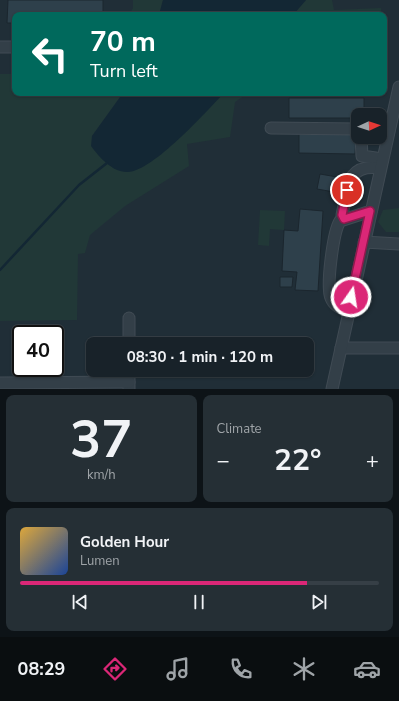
<!DOCTYPE html>
<meta charset="utf-8">
<style>
body{margin:0;font-family:"Nunito Sans",sans-serif;background:#252f35;color:#f1f3f6;height:100vh;display:flex;flex-direction:column;font-size:15px;white-space:nowrap}
*{box-sizing:border-box;margin:0}
p{font-size:13px;color:#9fa4a8}
.icon{flex:none;width:22px;height:22px;fill:none;stroke:currentColor;stroke-width:2;stroke-linecap:round;stroke-linejoin:round}
.map{position:relative;height:389px;overflow:hidden}
.sheet{display:flex;flex-direction:column;gap:6px;padding:6px;background:#0d1317;flex:1}
.sheet>*{flex:none}
.guide{position:absolute;left:12px;top:12px;width:375px;height:84px;border-radius:8px;box-shadow:0 1px 3px #0004,0 0 0 1px #363f46;background:#00695c;color:#fff;overflow:hidden}
.needle{width:26px;rotate:87deg}
.controls{position:absolute;left:351px;top:108px;display:grid;gap:8px}
.controls a{display:grid;place-items:center;width:36px;height:36px;border-radius:8px;background:#182229;box-shadow:0 1px 3px #0004,0 0 0 1px #363f46;font-size:20px}
.speed{position:absolute;left:12px;top:325px;display:flex;gap:8px;font-size:20px;font-weight:700;text-align:center}
.speed>*{display:grid;place-content:center;width:52px;height:52px;border-radius:50%;background:#182229;box-shadow:0 1px 3px #0004,0 0 0 1px #363f46;line-height:1}
.speed .limit{border:2px solid #111;border-radius:6px;background:#fff;color:#111}
.pin{position:absolute;display:grid;place-items:center;width:34px;height:34px;color:#fff;margin:-17px;border:2px solid #fff;border-radius:50%;box-shadow:0 1px 4px #0007}
.me{position:absolute;width:44px;margin:-22px;rotate:13deg;stroke-linejoin:round;filter:drop-shadow(0 0 3px #0008)}
.turn{display:flex;align-items:center;gap:14px;height:84px;padding:0 12px;font-size:18px}
.turn .icon{width:52px;height:52px;stroke-width:2.5}
.turn b{display:block;font-size:28px;line-height:34px}
.big{font-size:30px;font-weight:700;line-height:1.1}
.sheet .card{flex:1;display:flex;flex-direction:column;justify-content:center;gap:6px;min-width:0;padding:0 14px;border-radius:8px;background:#252f35}
.sheet .dial{align-items:center;gap:0}
.dial b{font-size:52px;line-height:1}
.song{display:flex;align-items:center;gap:12px}
.cover{width:48px;height:48px;border-radius:6px;background:linear-gradient(135deg,hsl(40 70% 55%),hsl(220 70% 35%))}
.played{height:4px;border-radius:2px;background:linear-gradient(90deg,#db2777 80%,#363f46 80%)}
.keys{display:flex;justify-content:space-around;direction:ltr}
.heat{display:flex;justify-content:space-between;align-items:center;font-size:22px;direction:ltr}
.sheet .tiles{flex:1;display:grid;gap:6px;grid-template-columns:1fr 1fr}
.card:last-child{grid-column:span 2}
.trip{position:absolute;left:86px;top:337px;width:228px;height:40px;border-radius:8px;background:#182229;box-shadow:0 1px 3px #0004,0 0 0 1px #363f46;font-weight:700;line-height:40px;text-align:center}
.tabs{display:flex;height:64px;justify-content:space-around;align-items:center;background:#0a0e10;color:#9fa4a8}
.tabs .icon{width:28px;height:28px}
.tabs .current{color:#db2777}
.tabs b{font-size:18px;color:#f1f3f6}
.map>svg:first-child{display:block}
.green{fill:#213837}
.water{fill:#132734}
.lines{fill:none;stroke-linecap:round;stroke-linejoin:round}
.stream{stroke:#132734;stroke-width:2.5}
.building{fill:#2e404b;stroke:#1b262e}
.minor-casing{stroke:#404b54;stroke-width:13}
.minor{stroke:#333f48;stroke-width:11}
.route-casing{stroke:#8e194d;stroke-width:10}
.route{stroke:#db2777;stroke-width:7}
</style>
<div class="map">
<svg width="399" height="389" viewBox="0 0 399 389">
<rect width="100%" height="100%" fill="#202e37"/>
<g class="green">
<path d="M133,0H163L159,15H129L133,8Z"/>
<path d="M306,0H332L334,10L381,8V15H293Z"/>
<path d="M0,74H15V93H123L92,136L98,155L115,169L158,157L224,93H248L235,102L230,137L187,144L189,166L125,206L90,235L85,253L78,254L77,320L0,321Z"/>
<path d="M399,208V232H386L378,222L383,210Z"/>
<path d="M260,210L285,211L284,230L270,229L269,246L258,245Z"/>
</g>
<g class="water">
<path d="M163,0H306L293,15H159Z"/>
<path d="M123,93H224C206,112 153,171 128,172C113,173 99,157 91,146L92,136Z"/>
</g>
<g class="lines">
<path class="stream" d="M0,270L79,185L107,163"/>
</g>
<g class="building">
<path d="M8,0H103V15H15V23H7Z"/>
<path d="M289,98H364V115H358V118H289Z"/>
<path d="M299,134H356L355,154L299,153Z"/>
<path d="M320,174L337,177L334,192L317,189Z"/>
<path d="M300,209L323,211L318,291L295,290L297,272L282,271L284,230L298,231Z"/>
<path d="M280,277H293L292,287H280Z"/>
</g>
<g class="lines">
<g class="minor-casing">
<g id="minor">
<path d="M0,47H15"/>
<path d="M271,128L358,129"/>
<path d="M361,137L362,156L382,159"/>
<path d="M344,219L342,215C348,188 346,163 380,168"/>
<path d="M364,242L399,244"/>
<path d="M348,311C341,308 334,306 331,298C326,287 333,232 340,221L371,211"/>
<path d="M129,318V344"/>
<path d="M341,348H399"/>
<path d="M129,370V389"/>
<path d="M0,383L129,382"/>
<path d="M332,389L399,87"/>
</g>
</g>
<use href="#minor" class="minor"/>
</g>
<g class="lines">
<g class="route-casing">
<path id="route" d="M347,190L342,215L344,219L370,211L351,297"/>
</g>
<use href="#route" class="route"/>
</g>
</svg>
<div class="controls">
<a><svg class="needle" viewBox="-14 -14 28 28"><path d="M0-13l5 13h-10z" fill="#e53935"/><path d="M0 13l5-13h-10z" fill="#9fa4a8"/></svg></a>
</div>
<div class="speed"><div class="limit">40</div></div>
<div class="pin" style="left:347px;top:190px;background:#d93025"><svg class="icon" aria-label="arrive" viewBox="0 0 24 24"><path d="M6 21V4h12l-3 4 3 4H6"/></svg></div>
<svg class="me" style="left:351px;top:297px" viewBox="-20 -20 40 40"><circle r="17" fill="#db2777" stroke="#fff" stroke-width="3"/><path d="M0-11L8 9 0 5-8 9z" fill="#fff"/></svg>
<div class="trip">08:30 · 1 min · 120 m</div>
<div class="guide">
<div class="turn"><svg class="icon" aria-label="left" viewBox="0 0 24 24"><path d="M17 20v-9H6M10 6l-5 5 5 5"/></svg><div><b>70 m</b>Turn left</div></div>
</div>
</div>
<section class="sheet">
<div class="tiles">
<div class="card dial"><b>37</b><p>km/h</p></div>
<div class="card"><p>Climate</p>
<div class="heat"><a>−</a><b class="big">22°</b><a>+</a></div>
</div>
<div class="card">
<div class="song"><i class="cover"></i><div><b>Golden Hour</b><p>Lumen</p></div></div>
<div class="played"></div>
<div class="keys"><svg class="icon" aria-label="previous" viewBox="0 0 24 24"><path d="M18 5L8 12l10 7zM5 5v14"/></svg><svg class="icon" aria-label="pause" viewBox="0 0 24 24"><path d="M8 5v14M16 5v14"/></svg><svg class="icon" aria-label="next" viewBox="0 0 24 24"><path d="M6 5l10 7-10 7zM19 5v14"/></svg></div>
</div>
</div>
</section>
<nav class="tabs">
<b>08:29</b>
<svg class="icon current" aria-label="directions" viewBox="0 0 24 24"><path d="M12 3l9 9-9 9-9-9zM9 14v-3h6M13 9l2 2-2 2"/></svg>
<svg class="icon" aria-label="music" viewBox="0 0 24 24"><path d="M9 18V5l10-2v13"/><circle cx="6" cy="18" r="3"/><circle cx="16" cy="16" r="3"/></svg>
<svg class="icon" aria-label="phone" viewBox="0 0 24 24"><path d="M5 4h4l2 5-3 2q2 4 5 5l2-3 5 2v4C11 20 4 13 5 4z"/></svg>
<svg class="icon" aria-label="climate" viewBox="0 0 24 24"><path d="M12 3v18M4 7l16 10M4 17L20 7"/></svg>
<svg class="icon" aria-label="car" viewBox="0 0 24 24"><path d="M5 17H2v-5l4-1 3-4h7l3 4 3 1v5h-3M9 17h6M6 11h13"/><circle cx="7" cy="17" r="2"/><circle cx="17" cy="17" r="2"/></svg>
</nav>
